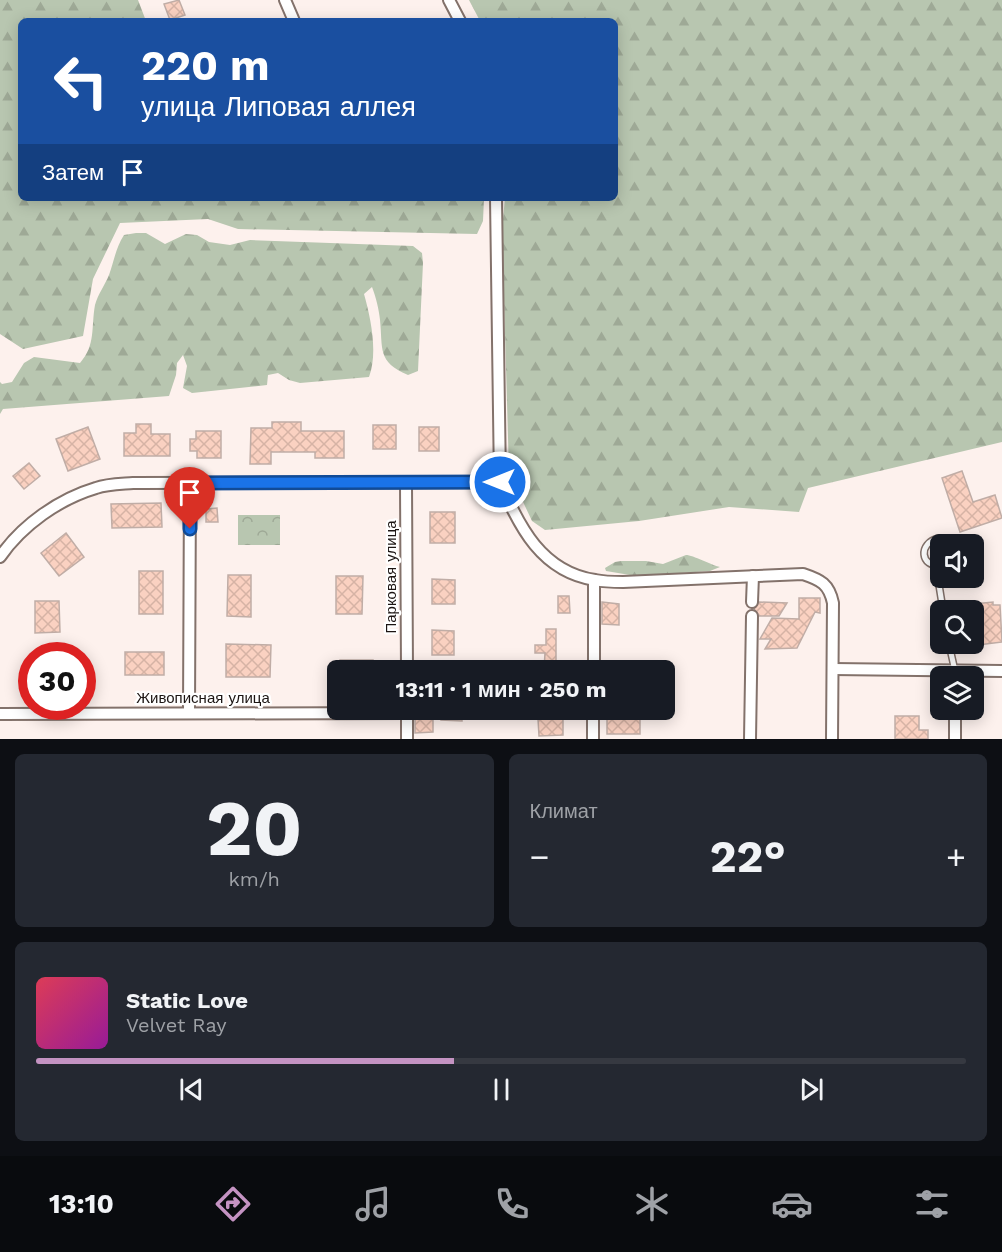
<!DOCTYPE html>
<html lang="ru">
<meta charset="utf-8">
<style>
body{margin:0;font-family:"Work Sans",sans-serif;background:#242831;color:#f1f3f6;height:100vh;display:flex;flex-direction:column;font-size:22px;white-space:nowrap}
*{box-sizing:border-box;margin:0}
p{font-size:20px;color:#9ea1a6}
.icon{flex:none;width:33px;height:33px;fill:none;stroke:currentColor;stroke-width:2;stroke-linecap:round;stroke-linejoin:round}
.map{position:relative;height:739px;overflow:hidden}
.panel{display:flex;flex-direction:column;gap:15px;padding:15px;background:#0d0f14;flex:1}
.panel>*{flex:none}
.banner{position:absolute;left:18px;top:18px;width:600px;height:183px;border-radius:9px;box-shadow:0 3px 15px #0003;background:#1a4fa0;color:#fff;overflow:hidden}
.controls{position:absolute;left:930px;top:534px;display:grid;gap:12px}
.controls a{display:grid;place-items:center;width:54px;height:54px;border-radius:9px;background:#171b24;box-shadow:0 3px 15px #0003;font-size:30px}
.speed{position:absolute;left:18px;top:642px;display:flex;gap:12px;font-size:30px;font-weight:700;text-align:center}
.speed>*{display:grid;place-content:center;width:78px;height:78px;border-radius:50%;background:#171b24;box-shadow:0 3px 15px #0003;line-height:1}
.speed .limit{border:9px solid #d22;background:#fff;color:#111}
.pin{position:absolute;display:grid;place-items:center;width:51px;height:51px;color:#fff;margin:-62px -26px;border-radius:50% 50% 50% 0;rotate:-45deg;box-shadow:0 0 6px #0007}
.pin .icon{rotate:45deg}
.me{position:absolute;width:66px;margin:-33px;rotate:270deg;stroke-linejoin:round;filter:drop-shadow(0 0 4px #0008)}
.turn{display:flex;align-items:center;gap:21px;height:126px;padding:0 24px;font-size:27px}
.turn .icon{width:78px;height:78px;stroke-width:2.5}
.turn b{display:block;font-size:42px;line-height:51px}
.then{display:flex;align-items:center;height:57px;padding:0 24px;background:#0003;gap:12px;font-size:22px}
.big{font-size:45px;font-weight:700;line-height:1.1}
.panel .widget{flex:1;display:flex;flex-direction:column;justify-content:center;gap:9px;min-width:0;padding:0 21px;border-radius:9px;background:#242831}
.panel .dial{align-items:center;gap:0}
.dial b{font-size:78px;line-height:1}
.song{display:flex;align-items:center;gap:18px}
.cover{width:72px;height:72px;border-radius:9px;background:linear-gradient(135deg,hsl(350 70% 55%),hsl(300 70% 35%))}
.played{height:6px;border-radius:3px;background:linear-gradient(90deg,#c493c2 45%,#363941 45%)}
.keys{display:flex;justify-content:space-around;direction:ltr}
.heat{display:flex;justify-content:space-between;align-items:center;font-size:33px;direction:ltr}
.panel .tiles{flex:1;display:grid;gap:15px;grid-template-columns:1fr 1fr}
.widget:last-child{grid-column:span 2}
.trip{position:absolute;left:327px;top:660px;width:348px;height:60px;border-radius:9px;background:#171b24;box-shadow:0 3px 15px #0003;font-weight:700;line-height:60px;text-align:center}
.menu{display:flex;height:96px;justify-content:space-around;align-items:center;background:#090b0e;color:#9ea1a6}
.menu .icon{width:42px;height:42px}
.menu .on{color:#c493c2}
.menu b{font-size:27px;color:#f1f3f6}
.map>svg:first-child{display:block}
.forest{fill:url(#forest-firs)}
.park{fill:url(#park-crowns)}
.building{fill:url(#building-cross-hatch);stroke:#c0ada6;stroke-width:1.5}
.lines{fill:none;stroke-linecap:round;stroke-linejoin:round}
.lane-casing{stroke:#83726b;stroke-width:8}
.street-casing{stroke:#83726b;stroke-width:14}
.lane{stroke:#fff;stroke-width:5}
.street{stroke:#fff;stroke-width:10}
.route-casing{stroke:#114b97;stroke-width:15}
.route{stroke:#1a73e8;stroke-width:10}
.labels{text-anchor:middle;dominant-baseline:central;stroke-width:4.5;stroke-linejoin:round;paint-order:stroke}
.street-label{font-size:15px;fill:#1c1513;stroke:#fff}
</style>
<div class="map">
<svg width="1002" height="739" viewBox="0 0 1002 739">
<defs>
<pattern id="forest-firs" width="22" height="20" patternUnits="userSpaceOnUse" patternTransform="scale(1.5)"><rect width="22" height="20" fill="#b8c6b0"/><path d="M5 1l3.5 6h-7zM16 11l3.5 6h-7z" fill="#9ea996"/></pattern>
<pattern id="park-crowns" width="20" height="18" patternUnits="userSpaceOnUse" patternTransform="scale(1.5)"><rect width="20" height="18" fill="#b8c6b0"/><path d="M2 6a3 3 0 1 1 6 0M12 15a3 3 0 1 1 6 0" fill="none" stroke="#9ea996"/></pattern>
<pattern id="building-cross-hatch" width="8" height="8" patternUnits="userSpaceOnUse" patternTransform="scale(1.5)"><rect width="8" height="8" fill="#fad1c1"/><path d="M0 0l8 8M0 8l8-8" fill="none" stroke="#d6b3a5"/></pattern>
</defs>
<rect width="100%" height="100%" fill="#fdf1ed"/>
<g class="forest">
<path d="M0,0H138L146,21H21V198H484L483,221L477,234L238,229L208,219L120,223L93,279L83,336L23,349L0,334Z"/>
<path d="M469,0H1002V442L808,488L799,512L729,507L639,521L545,530L532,521L509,472L502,229L505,198H615V21L479,19Z"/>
<path d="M136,233H146L165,244L186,234L197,235L209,242L230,245L250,240L413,246L422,253L423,263L418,371L408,375C377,362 383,349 380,320C379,310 376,297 372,287L364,294C371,319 378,353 369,377L300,383L289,380L278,373L268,375L267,385L192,393L183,388L187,366L183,355L177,363L176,375L169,396L3,409L0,414V382L2,384L12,382L24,363L34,357L80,363C96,345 91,327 95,305C98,294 105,285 109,275C114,261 116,247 124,235Z"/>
<path d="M686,555C693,555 711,565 720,567L710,571L636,576L606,571L605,568L615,562L621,561H646L663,564Z"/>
</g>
<rect class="park" x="238" y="515" width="42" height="30"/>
<g class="building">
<path d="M179,0L185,15L170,20L164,4Z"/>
<path d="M272,422H301V431H344V458H315V452H271V464H250L251,428H272Z"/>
<path d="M136,424H151V434H170V456H124V433H136Z"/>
<rect x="373" y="425" width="23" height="24"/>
<path d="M88,427L100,459L68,471L56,439Z"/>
<rect x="419" y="427" width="20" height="24"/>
<path d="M196,431H221V458H197V451H190V439H196Z"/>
<path d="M29,463L40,476L24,489L13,476Z"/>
<path d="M962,471L973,502L995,495L1002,518L960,532L942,478Z"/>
<path d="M161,503L162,527L112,528L111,504Z"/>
<path d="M217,508L218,522H206V509Z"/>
<rect x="430" y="512" width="25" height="31"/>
<path d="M66,533L84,557L59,576L41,553Z"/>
<rect x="139" y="571" width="24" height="43"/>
<path d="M228,575H251V617L227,616Z"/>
<path d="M336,576H363L362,614H336Z"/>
<path d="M432,579L455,580V604H432Z"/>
<path d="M558,596H569L570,613H558Z"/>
<path d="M799,598H820V613L815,612L797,648L765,649L771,639H760L772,618L799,619Z"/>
<path d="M35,601H59L60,632L35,633Z"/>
<path d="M602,602L619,604V625L602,624Z"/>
<path d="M759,602L787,603L779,616H759L754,609Z"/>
<path d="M993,602V605H1000L1002,642L978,645L977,640H974V604Z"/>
<path d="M546,629H556V670H544L545,653H535V645H546Z"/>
<path d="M432,630L454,631V655H432Z"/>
<path d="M226,644L271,645L270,677H226Z"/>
<rect x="125" y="652" width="39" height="23"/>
<rect x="340" y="660" width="33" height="10"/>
<path d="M441,710H462V721L441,720Z"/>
<rect x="607" y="710" width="33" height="24"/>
<path d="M895,716H919V730H928V739H895Z"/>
<path d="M433,718V732L415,733V719Z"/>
<path d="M538,719H563V735L539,736Z"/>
</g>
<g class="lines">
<g class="lane-casing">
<g id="lane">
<path d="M940,565C921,568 917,543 939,538L948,544"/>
<path d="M936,566L943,610"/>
<path d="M949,644L955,671"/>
</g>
</g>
<g class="street-casing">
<g id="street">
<path d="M285,0L294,21"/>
<path d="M449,0L460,21"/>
<path d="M496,198L500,482C519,527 542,572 595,580C605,582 614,582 623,582L803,574C821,580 829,584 833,603L832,739"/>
<path d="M406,484L407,670"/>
<path d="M0,557C22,525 59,499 96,488C107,484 121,484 133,483L500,482"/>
<path d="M752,602L753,576"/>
<path d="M833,669L1002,671"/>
<path d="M594,670V580"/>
<path d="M407,710V739"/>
<path d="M189,713L190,483"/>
<path d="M0,714L407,713"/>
<path d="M593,739V710"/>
<path d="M750,739L752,616"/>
<path d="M955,739V710"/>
</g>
</g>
<use href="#lane" class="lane"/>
<use href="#street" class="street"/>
</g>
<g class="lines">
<g class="route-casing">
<path id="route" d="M190,529V483L500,482"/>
</g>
<use href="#route" class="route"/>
</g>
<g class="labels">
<g class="street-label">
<text transform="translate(391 577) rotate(-90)">Парковая улица</text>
<text x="203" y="698">Живописная улица</text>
</g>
</g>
</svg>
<div class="controls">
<a><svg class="icon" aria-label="sound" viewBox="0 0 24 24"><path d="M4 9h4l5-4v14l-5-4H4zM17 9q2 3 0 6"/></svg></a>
<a><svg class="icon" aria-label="search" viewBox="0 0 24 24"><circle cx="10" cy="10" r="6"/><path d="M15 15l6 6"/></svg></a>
<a><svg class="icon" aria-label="layers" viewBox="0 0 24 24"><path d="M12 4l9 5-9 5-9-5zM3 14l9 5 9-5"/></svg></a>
</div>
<div class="speed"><div class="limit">30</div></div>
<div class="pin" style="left:190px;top:529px;background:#d93025"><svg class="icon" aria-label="arrive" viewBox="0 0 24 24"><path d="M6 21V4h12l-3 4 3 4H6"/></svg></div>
<svg class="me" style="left:500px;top:482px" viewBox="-20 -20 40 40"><circle r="17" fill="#1a73e8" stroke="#fff" stroke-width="3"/><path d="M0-11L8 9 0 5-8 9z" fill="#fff"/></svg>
<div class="trip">13:11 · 1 мин · 250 m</div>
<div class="banner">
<div class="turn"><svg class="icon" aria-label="left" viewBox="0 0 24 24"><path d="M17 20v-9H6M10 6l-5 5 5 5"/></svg><div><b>220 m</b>улица Липовая аллея</div></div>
<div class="then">Затем<svg class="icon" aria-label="arrive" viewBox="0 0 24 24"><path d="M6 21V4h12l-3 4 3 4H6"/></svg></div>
</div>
</div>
<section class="panel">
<div class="tiles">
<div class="widget dial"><b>20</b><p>km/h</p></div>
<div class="widget"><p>Климат</p>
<div class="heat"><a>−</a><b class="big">22°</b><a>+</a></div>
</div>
<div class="widget">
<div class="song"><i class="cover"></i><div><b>Static Love</b><p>Velvet Ray</p></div></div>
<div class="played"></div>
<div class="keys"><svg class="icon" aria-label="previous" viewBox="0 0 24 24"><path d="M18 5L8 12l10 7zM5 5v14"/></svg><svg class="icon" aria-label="pause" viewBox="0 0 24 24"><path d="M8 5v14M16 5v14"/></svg><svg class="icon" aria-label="next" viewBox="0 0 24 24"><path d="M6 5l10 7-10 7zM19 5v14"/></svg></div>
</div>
</div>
</section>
<nav class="menu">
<b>13:10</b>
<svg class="icon on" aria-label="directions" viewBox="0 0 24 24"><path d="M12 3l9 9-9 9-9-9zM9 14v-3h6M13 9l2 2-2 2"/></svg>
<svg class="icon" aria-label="music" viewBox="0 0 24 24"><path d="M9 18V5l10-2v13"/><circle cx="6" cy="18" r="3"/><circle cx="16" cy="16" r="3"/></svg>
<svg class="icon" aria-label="phone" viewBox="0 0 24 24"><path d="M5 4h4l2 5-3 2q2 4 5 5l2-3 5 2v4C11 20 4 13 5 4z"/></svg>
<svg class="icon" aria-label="climate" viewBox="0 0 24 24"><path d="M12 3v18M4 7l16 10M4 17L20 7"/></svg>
<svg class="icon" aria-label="car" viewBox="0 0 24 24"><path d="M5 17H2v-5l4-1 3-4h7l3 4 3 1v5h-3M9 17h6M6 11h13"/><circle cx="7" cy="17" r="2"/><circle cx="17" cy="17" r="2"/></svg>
<svg class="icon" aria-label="filters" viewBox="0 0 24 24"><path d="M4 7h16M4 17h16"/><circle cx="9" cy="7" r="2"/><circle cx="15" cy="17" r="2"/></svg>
</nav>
